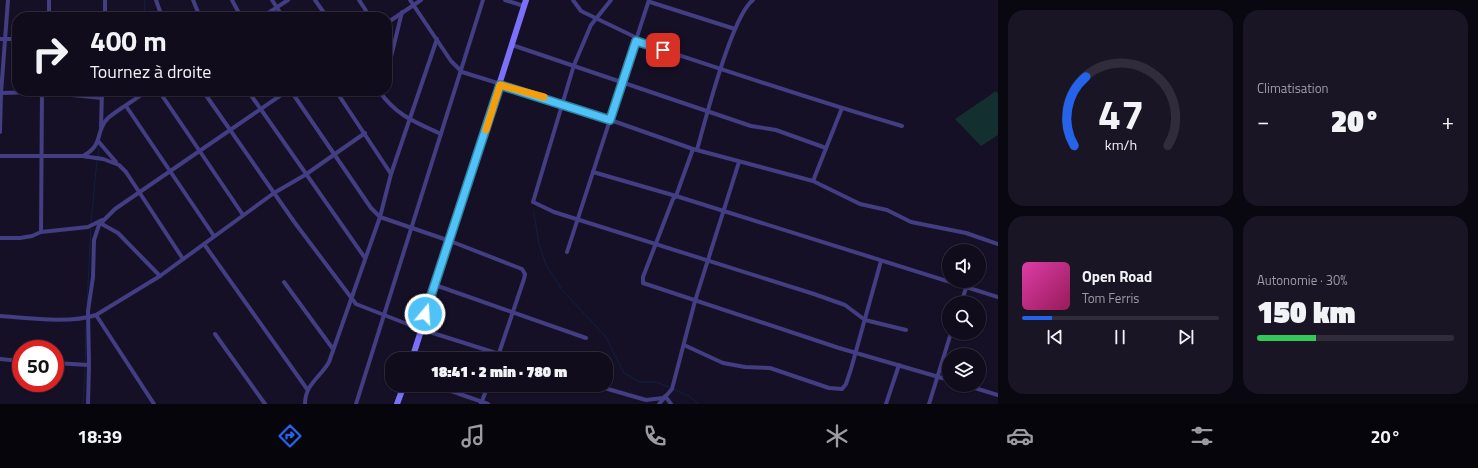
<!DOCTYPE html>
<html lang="fr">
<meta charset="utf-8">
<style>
body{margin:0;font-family:"Titillium Web",sans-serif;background:#191525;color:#f1f3f6;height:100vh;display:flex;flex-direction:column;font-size:15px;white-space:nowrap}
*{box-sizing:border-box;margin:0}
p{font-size:13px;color:#9c9ba3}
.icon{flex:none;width:22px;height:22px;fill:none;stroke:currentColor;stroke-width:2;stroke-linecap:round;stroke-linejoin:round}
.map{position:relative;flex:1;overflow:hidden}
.sheet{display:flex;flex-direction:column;gap:10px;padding:10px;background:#09070f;width:480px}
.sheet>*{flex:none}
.hud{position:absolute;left:12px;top:12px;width:380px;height:84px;border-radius:16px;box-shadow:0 1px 3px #0004,0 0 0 1px #302c3b;background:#100c1c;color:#f1f3f6;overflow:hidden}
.controls{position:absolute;left:942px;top:244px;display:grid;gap:8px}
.controls a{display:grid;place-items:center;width:44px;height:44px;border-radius:50%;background:#100c1c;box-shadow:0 1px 3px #0004,0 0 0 1px #302c3b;font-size:20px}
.speed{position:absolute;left:12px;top:340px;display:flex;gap:8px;font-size:20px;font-weight:700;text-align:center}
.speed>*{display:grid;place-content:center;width:52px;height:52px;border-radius:50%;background:#100c1c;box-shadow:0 1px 3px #0004,0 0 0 1px #302c3b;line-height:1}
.speed .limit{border:6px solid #d22;background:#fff;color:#111}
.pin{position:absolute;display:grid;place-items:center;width:34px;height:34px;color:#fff;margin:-17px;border-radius:8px;box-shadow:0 2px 6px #0006}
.me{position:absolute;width:44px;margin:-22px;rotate:18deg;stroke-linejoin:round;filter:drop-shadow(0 0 3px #0008)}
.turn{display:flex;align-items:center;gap:14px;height:84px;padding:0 12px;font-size:18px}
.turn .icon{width:52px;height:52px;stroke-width:2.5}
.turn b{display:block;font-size:28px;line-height:34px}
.big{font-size:30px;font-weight:800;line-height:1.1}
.sheet .widget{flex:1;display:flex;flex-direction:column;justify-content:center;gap:6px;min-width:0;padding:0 14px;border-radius:16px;background:#191525}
.sheet .dial{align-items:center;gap:0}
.dial svg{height:104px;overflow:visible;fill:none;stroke:#302c3b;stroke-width:7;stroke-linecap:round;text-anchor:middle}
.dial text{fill:#f1f3f6;stroke:none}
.song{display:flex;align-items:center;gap:12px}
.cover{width:48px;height:48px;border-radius:6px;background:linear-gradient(135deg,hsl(320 70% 55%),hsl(330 70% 35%))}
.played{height:4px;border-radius:2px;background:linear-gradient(90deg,#2563eb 15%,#302c3b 15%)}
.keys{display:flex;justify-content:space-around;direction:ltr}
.heat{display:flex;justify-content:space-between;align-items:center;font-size:22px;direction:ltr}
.charge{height:6px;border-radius:3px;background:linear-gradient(90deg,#34c759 30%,#302c3b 0)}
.sheet .tiles{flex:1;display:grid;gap:10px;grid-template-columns:repeat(2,1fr)}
.trip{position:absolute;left:385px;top:352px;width:228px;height:40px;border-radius:16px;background:#100c1c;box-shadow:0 1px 3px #0004,0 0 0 1px #302c3b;font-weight:800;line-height:40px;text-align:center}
.menu{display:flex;height:64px;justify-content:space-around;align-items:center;background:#06050b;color:#9c9ba3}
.menu .icon{width:28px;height:28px}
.menu .active{color:#2563eb}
.menu b{font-size:18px;color:#f1f3f6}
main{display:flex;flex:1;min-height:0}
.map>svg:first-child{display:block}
.green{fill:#132f2f}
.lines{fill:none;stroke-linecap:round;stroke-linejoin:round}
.stream{stroke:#0e2046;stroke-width:1}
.street{stroke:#433d83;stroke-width:4}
.secondary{stroke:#7b70fa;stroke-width:6}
.route-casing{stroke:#337fa1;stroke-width:10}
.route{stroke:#4fc3f7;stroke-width:7}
.slow{stroke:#f59e0b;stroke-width:7}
</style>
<main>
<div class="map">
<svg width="998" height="404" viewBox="0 0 998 404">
<rect width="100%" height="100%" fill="#151025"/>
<path class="green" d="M996,91L998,94V135L981,146L955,119Z"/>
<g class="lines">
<g class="stream">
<path d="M144,17L145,0"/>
<path d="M98,156L99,145"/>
<path d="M534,213L539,244L546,265L562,290L606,337L624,373L640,382H656L671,388"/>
<path d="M91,224L97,159"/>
<path d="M87,304L91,227"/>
<path d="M85,364L86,325"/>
<path d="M674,389L689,396L699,404"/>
<path d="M83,404L85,367"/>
</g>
<g class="street">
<path d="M156,0L162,17"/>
<path d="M193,0L200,17"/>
<path d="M232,0L241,17"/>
<path d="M272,0L283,17"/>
<path d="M315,0L327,17"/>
<path d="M359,0L370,17"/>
<path d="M410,0L451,61L462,72L562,103L693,149L813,181L860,204L887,210L911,222L966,233L998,244"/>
<path d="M505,0L524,6"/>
<path d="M573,0L581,11L637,38"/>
<path d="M611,0L591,25L574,65L533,202L554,212L814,294L845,305L865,320L906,330"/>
<path d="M650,2L735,29"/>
<path d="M49,17V0"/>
<path d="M105,17V0"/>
<path d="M262,17L288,0"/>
<path d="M387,23L421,0"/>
<path d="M0,39H17"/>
<path d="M636,41C724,70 812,100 902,126"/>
<path d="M512,45L751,126L776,130L826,148"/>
<path d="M387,73L402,12"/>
<path d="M159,91L243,215"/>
<path d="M203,91L295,223L356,304L420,329L515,359"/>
<path d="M248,91L365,258"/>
<path d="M291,91L371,208L380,217L450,241L522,269L525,274L524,279L497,359"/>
<path d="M336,91L391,174"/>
<path d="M379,91C397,116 415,122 441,134"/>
<path d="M0,93L42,92L102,98"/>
<path d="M126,106L214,236"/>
<path d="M101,127L102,91"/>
<path d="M0,132L1,93L8,0"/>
<path d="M98,141L116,162"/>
<path d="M693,149L676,196L673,199L643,277V283L839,348L949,380"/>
<path d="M697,150C705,121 732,15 753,0"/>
<path d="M0,156H82L103,159L119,165L126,172L183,259"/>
<path d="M83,156C105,144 94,132 108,118C120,108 135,100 147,91"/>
<path d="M593,172L676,196L998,297"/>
<path d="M813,181L842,108"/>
<path d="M100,223L118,233L160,276"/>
<path d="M41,232L42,91"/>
<path d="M0,238H20L32,236L41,232L88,227L102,220"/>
<path d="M204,244L307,389"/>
<path d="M567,252L649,0"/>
<path d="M284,282L333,349"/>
<path d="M435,285L586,338"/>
<path d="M961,303L966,288"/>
<path d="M96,315L154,404"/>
<path d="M0,316C28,318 69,324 96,315L160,276L274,193L305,175L365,133"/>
<path d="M215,334L265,404"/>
<path d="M684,345L723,363L745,367L770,368L829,388L842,389L846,384L851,369L881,261"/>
<path d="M0,359L21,361"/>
<path d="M55,363L89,365"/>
<path d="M434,385L488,404"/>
<path d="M594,385L646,400L663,398"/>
<path d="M965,385L998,395"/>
<path d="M665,396L671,404"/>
<path d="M88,404L89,365L88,311L93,277L94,240L99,225L115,209L287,91"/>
<path d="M305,404C305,384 320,378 329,362L380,217L391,174L437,39"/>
<path d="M356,404L483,0"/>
<path d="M481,404L488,385"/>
<path d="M659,404L672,389L695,301L739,162"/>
<path d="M886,404L899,365"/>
<path d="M929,404L951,333"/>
</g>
<g class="secondary">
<path d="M412,359L526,0"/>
<path d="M397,404L404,385"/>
</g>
</g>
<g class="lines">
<g class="route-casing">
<path id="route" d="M425,314L500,85L610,120L636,41L663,50"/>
</g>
<use href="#route" class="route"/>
<path class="slow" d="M486,130L500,85L544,97"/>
</g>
</svg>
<div class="controls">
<a><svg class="icon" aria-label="sound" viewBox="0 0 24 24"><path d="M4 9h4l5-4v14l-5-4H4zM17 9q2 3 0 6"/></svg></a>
<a><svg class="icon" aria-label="search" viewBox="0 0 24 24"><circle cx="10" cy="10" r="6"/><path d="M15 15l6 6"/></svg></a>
<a><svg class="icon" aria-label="layers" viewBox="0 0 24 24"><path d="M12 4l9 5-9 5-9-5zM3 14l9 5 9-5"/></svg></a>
</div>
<div class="speed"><div class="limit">50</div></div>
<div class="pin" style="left:663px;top:50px;background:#d93025"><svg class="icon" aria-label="arrive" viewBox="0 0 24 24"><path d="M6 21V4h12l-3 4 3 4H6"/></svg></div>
<svg class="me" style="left:425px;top:314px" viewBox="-20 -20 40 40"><circle r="17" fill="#4fc3f7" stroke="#fff" stroke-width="3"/><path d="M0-11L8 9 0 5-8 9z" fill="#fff"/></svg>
<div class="trip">18:41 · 2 min · 780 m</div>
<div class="hud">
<div class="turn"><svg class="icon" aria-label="right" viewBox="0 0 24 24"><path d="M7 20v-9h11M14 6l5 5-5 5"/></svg><div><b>400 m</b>Tournez à droite</div></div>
</div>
</div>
<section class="sheet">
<div class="tiles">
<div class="widget dial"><svg viewBox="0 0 100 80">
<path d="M14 69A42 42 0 1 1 86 69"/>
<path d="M14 69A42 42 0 0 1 23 16" stroke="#2563eb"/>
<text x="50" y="56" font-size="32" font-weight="700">47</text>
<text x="50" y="72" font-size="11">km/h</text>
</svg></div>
<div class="widget"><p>Climatisation</p>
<div class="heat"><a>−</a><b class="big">20°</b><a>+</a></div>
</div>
<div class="widget">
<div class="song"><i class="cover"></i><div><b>Open Road</b><p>Tom Ferris</p></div></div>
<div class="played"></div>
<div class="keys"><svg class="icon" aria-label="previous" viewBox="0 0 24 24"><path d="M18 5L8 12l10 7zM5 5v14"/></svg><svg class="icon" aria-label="pause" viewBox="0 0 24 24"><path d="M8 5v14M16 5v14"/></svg><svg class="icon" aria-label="next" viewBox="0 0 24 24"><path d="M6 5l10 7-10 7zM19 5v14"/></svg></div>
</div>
<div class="widget"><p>Autonomie · 30%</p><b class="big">150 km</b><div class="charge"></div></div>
</div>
</section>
</main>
<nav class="menu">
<b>18:39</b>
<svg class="icon active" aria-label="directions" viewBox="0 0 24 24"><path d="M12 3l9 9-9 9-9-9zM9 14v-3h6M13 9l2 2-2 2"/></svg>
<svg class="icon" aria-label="music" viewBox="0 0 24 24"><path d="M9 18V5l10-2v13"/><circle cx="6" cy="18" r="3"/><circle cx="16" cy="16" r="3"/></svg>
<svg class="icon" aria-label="phone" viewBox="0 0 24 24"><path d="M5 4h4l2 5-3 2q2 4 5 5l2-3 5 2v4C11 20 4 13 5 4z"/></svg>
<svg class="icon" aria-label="climate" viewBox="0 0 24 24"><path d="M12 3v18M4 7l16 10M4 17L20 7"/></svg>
<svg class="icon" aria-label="car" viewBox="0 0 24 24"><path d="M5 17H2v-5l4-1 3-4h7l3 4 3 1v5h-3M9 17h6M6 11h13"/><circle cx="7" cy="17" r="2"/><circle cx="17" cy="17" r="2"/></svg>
<svg class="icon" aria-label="filters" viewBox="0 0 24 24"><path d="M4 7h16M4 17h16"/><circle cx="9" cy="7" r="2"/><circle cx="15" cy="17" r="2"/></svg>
<b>20°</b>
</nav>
